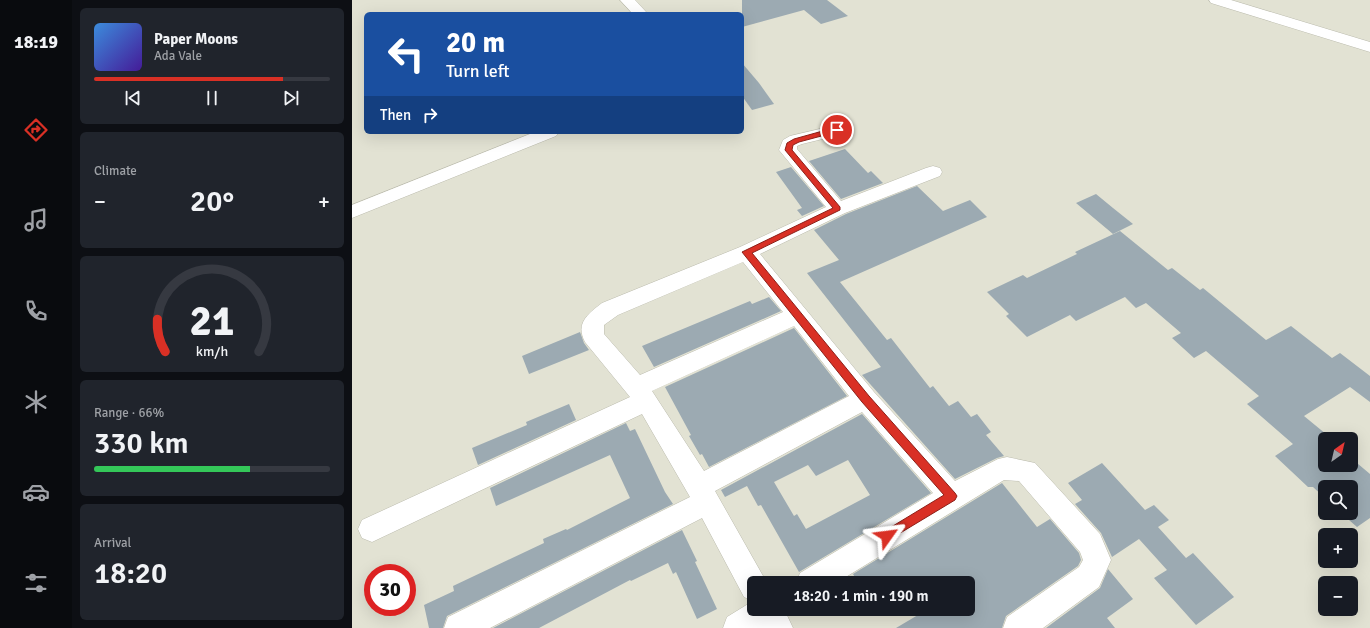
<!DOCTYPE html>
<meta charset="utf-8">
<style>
body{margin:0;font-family:Signika,sans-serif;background:#20242c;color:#f1f3f6;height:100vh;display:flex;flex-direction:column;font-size:15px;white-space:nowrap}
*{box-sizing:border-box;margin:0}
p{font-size:13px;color:#9ea1a6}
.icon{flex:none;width:22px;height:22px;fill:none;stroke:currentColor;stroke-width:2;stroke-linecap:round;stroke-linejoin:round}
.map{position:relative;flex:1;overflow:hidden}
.details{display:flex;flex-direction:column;gap:8px;padding:8px;background:#0d0f14;width:280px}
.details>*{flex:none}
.banner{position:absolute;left:12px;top:12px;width:380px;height:122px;border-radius:6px;box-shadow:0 4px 16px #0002;background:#1a4fa0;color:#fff;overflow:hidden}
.needle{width:26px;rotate:34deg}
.buttons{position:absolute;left:966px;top:432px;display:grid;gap:8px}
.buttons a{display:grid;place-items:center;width:40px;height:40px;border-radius:6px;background:#171b24;box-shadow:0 4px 16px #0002;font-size:20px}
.speed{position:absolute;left:12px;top:564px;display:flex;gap:8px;font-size:20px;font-weight:700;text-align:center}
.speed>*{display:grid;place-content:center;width:52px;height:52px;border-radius:50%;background:#171b24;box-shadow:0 4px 16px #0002;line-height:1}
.speed .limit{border:6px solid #d22;background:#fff;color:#111}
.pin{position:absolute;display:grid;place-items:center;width:34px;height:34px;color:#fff;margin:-17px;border:2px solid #fff;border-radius:50%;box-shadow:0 1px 4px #0007}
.me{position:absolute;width:44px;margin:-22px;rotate:59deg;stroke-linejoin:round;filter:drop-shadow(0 0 3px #0008)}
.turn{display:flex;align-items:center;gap:14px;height:84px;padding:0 16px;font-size:18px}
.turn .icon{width:52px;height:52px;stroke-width:2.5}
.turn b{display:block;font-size:28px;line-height:34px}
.then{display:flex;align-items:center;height:38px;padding:0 16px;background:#0003;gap:8px;font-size:15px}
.big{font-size:30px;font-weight:600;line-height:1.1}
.details .card{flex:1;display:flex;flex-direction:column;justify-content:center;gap:6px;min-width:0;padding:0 14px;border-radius:6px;background:#20242c}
.details .dial{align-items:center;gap:0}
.dial svg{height:104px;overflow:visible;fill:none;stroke:#363941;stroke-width:7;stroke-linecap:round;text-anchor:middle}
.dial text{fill:#f1f3f6;stroke:none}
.song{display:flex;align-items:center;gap:12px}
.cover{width:48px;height:48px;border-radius:6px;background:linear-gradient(135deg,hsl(210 70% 55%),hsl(260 70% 35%))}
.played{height:4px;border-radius:2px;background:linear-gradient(90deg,#d93025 80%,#363941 80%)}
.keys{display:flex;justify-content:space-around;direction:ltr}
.heat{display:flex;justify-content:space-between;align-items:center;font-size:22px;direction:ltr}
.charge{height:6px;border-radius:3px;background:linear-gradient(90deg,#34c759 66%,#363941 0)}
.trip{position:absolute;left:395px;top:576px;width:228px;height:40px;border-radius:6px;background:#171b24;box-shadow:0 4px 16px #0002;font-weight:600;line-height:40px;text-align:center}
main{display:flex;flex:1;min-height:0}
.menu{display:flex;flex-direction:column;width:72px;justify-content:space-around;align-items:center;background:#090b0e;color:#9ea1a6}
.menu .icon{width:28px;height:28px}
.menu .current{color:#d93025}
.menu b{font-size:18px;color:#f1f3f6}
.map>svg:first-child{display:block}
.building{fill:#9caab2;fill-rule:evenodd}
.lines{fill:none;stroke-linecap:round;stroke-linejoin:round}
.minor-casing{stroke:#bbbbad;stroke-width:1}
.minor{fill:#fff;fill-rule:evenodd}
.route{fill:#d93025;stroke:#8d1f18}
</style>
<main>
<nav class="menu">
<b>18:19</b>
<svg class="icon current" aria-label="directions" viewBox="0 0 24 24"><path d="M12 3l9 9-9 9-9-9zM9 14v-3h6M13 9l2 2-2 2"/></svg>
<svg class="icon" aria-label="music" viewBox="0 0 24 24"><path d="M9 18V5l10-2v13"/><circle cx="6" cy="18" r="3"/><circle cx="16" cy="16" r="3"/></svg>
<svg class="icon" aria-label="phone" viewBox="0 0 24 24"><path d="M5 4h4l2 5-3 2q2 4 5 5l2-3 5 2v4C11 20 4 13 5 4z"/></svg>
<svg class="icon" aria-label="climate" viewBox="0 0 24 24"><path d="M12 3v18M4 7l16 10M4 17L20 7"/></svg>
<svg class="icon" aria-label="car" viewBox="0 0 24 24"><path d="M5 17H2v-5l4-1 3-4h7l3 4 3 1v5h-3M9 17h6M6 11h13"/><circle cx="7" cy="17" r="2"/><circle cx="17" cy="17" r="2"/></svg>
<svg class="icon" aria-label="filters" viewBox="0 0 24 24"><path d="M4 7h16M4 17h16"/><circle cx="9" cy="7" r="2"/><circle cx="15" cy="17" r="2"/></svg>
</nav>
<section class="details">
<div class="card">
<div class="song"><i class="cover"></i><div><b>Paper Moons</b><p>Ada Vale</p></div></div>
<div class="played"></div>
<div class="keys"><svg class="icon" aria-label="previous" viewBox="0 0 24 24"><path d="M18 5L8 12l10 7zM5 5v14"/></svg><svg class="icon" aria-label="pause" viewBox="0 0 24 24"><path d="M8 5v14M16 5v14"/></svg><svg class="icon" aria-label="next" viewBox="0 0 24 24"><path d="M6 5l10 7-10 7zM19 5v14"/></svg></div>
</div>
<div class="card"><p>Climate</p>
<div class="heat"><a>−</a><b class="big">20°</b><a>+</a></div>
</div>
<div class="card dial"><svg viewBox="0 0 100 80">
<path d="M14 69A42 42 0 1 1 86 69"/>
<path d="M14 69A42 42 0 0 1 8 44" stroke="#d93025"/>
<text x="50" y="56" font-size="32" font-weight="700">21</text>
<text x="50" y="72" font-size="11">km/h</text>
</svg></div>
<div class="card"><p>Range · 66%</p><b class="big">330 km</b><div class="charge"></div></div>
<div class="card"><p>Arrival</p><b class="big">18:20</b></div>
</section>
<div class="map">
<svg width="1018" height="628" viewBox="0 0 1018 628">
<rect width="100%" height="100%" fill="#e2e2d3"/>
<g class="building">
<path d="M390,0H475L496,16L469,24L452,10L390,27Z"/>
<path d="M390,63L407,83L422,104L400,110L390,96Z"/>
<path d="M493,149L516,173L519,171L531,183L489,199L457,161Z"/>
<path d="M439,167L472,206L450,216L445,210L450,208L424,172Z"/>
<path d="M565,186L591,211L618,200L635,217L488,282L535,340L539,338L578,388L581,386L597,406L606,401L619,417L625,414L639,432L634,435L652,456L645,458L603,479L510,375L529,367L455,273L487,260L462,230L494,214Z"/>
<path d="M744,194L761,208L781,224L761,234L724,203Z"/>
<path d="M768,231L816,270L820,268L848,290L851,288L914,340L939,326L980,358L988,353L1018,376V402L998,387L952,416L980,439H973V465H999V455L1001,457L999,458L1018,474V518L1005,527L989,513H999V487H973V498L961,487H956L923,456L941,444L895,404L907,396L854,351L842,358L820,338L829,333L794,303L784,308L773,297L724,321L718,315L675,337L654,316L657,314L635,292L671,275L675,278L725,254L723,252Z"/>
<path d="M417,297L429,311L302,367L290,346L398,301L400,304Z"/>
<path d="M442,328L495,396L357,467L350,454L348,455L337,436L339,435L313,387Z"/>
<path d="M228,332L232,343L237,350L177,374L170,356Z"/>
<path d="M217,404L224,420L126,465L120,448L175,425L174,422Z"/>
<path d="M510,414L579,493L447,572L409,505L406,506L395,486L373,497L369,490ZM496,460L518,495L454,529L445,514L442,516L422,482L456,465L464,476Z"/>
<path d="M274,423L278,431L283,429L313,492L321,504L95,616L91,628H77L72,605L102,591L101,586L192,543L191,539L214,529L215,530L278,498L258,455L144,506L138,488Z"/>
<path d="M750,463L793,510L802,505L817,520L806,527L834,558L841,553L882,597L844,625L802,578L815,570L787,539L760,557L749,533L723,504L730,500L716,483Z"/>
<path d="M650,483L685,527L698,519L727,553L729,560L726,566L654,616L650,628H544L571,612L570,609H616V583H546L540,576L529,583H506L501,574Z"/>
<path d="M330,530L345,561L343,562L365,609L345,619L324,572L321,574L316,563L279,581L278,580L187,628H141Z"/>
<path d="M756,569L781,599L755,618L763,628H694L748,588Z"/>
</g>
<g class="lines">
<g class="minor-casing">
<g id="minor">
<path d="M268,0H283L296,14H281Z"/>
<path d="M857,0H879L1018,42V52L859,3Z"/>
<path d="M485,125L491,126L494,130L491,134L450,144L445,146V149L489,201L574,168L581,166L588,168L590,172L588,176L493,213L408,254L522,392L603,481L646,459L655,457L683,463L748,534L759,560L747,587L691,628H651L655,617L727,567L731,560L728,552L667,481L652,480L484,583H444L448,573L581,493L510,412L363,491L415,583H402V609H432L441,628H371L375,617L401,601L392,597L350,518L138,628H92L96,617L338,497L290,414L20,542L10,538L6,529L10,520L278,397L233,342C223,323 236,314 250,303L388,247L474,207L427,150L431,140L438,136ZM391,262L431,312L288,375L252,334V325L266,315ZM442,326L497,396L352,471L300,391Z"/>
<path d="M183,132H207L204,136L0,218V205Z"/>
</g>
</g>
<use href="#minor" class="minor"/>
</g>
<path class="route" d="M485,127L489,130L488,131L447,142L441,145L440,150L488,207V210L400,253L517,396L603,493L605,496L603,500L535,541L531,539L529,536L531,532L592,495L510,402L390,252L481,208L433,150L435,143L442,139Z"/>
</svg>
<div class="buttons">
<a><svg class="needle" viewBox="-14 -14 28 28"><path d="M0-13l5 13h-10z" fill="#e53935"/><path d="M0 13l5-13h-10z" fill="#9ea1a6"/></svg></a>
<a><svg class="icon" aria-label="search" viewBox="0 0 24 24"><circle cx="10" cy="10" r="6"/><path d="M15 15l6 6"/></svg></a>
<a>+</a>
<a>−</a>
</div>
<div class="speed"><div class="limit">30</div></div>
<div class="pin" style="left:485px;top:130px;background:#d93025"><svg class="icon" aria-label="arrive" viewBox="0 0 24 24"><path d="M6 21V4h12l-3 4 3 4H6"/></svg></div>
<svg class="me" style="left:535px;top:536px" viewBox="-20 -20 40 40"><path d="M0-17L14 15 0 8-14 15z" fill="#d93025" stroke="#fff" stroke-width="4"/></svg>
<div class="trip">18:20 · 1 min · 190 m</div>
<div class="banner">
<div class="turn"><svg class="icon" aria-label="left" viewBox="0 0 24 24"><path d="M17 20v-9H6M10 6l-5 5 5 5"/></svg><div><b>20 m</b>Turn left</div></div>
<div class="then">Then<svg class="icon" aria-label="right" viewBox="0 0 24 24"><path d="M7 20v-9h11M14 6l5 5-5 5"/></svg></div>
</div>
</div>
</main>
